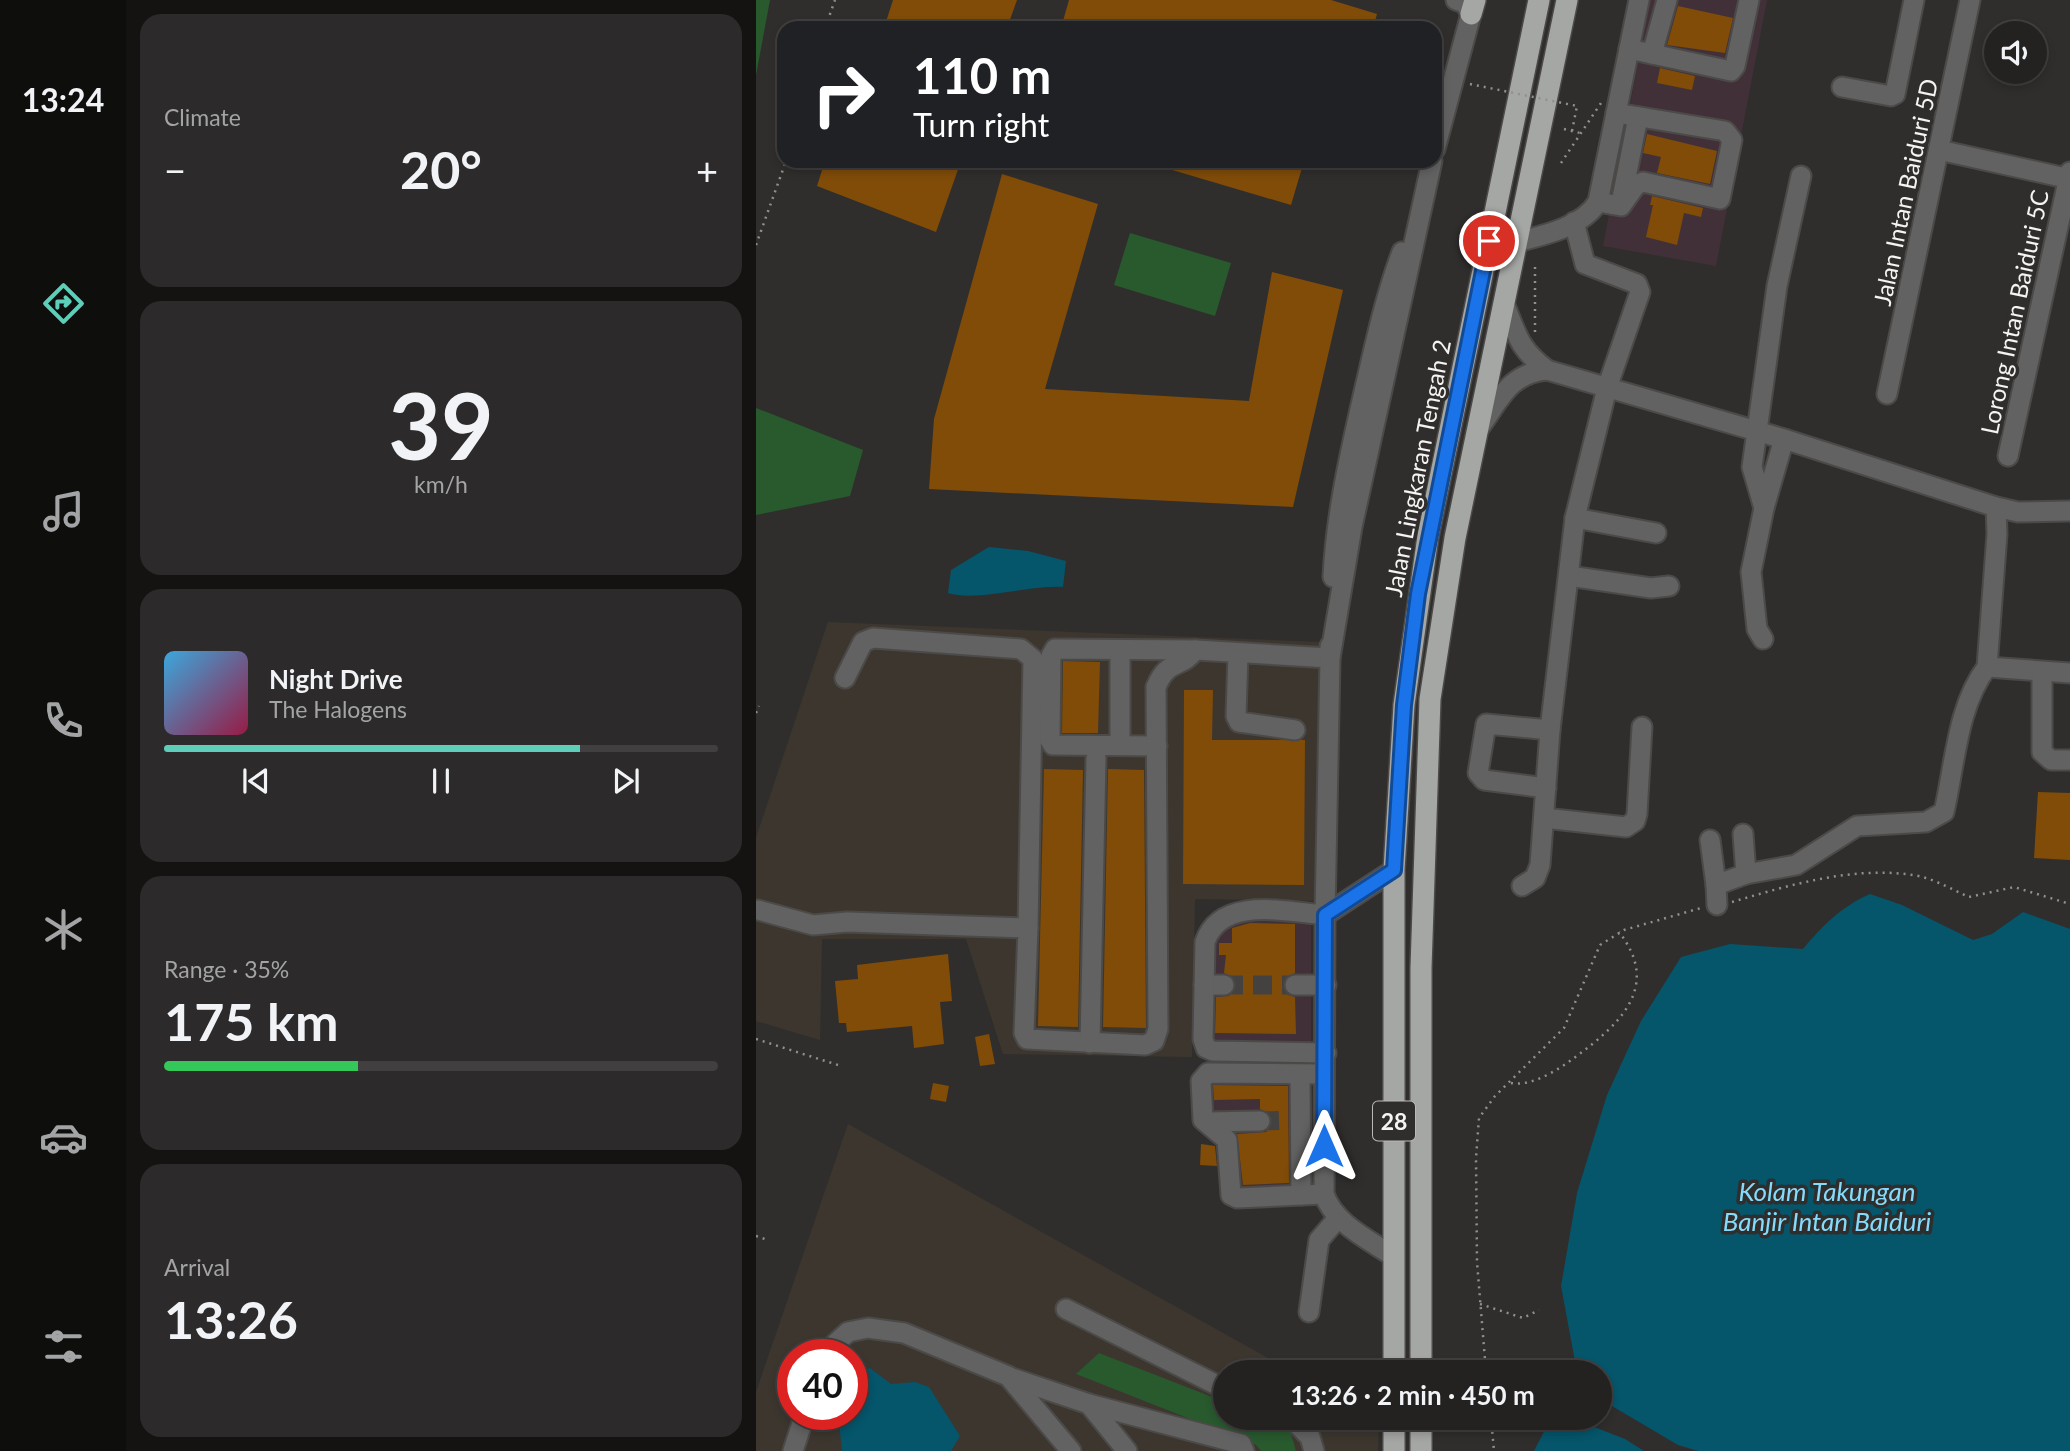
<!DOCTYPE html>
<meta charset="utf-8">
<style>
body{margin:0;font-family:Lato,sans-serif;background:#2c2a2a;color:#f1f3f6;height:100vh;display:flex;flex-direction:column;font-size:26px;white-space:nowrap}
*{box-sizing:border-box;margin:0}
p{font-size:23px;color:#a3a4a5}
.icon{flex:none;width:38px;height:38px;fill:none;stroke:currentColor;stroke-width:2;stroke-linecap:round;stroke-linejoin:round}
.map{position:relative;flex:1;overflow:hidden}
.drawer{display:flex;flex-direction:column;gap:14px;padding:14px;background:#141312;width:630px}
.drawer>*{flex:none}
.banner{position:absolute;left:21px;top:21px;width:665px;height:147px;border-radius:21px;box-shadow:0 4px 10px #0003,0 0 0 2px #413f3f;background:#202124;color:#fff;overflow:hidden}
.controls{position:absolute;left:1228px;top:21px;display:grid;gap:14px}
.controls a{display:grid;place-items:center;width:63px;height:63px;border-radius:50%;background:#242221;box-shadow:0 4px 10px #0003,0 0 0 2px #413f3f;font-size:35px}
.speed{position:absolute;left:21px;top:1339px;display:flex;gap:14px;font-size:35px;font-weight:700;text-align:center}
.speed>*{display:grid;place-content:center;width:91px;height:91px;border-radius:50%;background:#242221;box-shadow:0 4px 10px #0003,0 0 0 2px #413f3f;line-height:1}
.speed .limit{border:10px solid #d22;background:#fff;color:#111}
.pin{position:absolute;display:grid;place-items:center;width:60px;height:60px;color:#fff;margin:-30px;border:4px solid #fff;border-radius:50%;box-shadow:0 2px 7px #0007}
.me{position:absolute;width:77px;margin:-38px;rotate:0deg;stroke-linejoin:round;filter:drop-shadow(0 0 5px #0008)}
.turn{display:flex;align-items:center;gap:24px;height:147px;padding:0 21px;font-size:32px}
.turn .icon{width:91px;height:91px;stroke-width:2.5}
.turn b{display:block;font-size:49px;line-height:60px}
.big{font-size:52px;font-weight:700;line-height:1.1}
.drawer .widget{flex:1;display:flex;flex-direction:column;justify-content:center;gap:10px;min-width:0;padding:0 24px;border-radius:21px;background:#2c2a2a}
.drawer .dial{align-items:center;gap:0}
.dial b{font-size:91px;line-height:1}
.song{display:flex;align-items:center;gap:21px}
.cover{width:84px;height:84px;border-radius:10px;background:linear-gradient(135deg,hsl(200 70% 55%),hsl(340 70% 35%))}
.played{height:7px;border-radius:4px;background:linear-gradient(90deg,#5eceb8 75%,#413f3f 75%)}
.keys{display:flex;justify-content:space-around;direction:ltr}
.heat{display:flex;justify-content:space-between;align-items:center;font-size:38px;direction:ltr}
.charge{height:10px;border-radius:5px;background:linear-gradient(90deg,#34c759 35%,#413f3f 0)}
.trip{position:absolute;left:457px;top:1360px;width:399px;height:70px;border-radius:35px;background:#242221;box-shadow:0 4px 10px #0003,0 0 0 2px #413f3f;font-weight:700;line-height:70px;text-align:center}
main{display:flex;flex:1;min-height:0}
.dock{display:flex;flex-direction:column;width:126px;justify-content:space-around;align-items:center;background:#0e0e0d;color:#a3a4a5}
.dock .icon{width:49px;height:49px}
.dock .active{color:#5eceb8}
.dock b{font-size:32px;color:#f1f3f6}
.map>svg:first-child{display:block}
.commercial{fill:#423038}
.built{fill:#3c362f;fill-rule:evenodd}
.green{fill:#285a2e}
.water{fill:#05556b}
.building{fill:#804c08}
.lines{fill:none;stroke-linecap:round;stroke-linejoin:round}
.minor-tunnel{stroke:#444240;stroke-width:19;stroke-dasharray:19 10;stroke-linecap:butt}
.minor-casing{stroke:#4c4a48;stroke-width:23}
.highway-casing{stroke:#4c4a48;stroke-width:24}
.path{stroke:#91908e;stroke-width:2.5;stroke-dasharray:2 5;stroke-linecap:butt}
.minor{stroke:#616261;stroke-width:19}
.highway{stroke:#a5a7a4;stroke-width:21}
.path-bridge{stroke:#91908e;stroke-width:2.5;stroke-dasharray:2 5;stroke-linecap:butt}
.route-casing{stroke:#114b97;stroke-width:18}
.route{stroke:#1a73e8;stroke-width:12}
.labels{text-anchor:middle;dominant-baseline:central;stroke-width:7;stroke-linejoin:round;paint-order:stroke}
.shield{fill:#302e2c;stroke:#bab9b7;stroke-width:2}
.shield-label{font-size:23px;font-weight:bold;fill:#f5f4f3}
.street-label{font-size:24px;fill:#f5f4f3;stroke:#302e2c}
.water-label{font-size:26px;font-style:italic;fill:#85dbfb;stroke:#302e2c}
</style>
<main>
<nav class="dock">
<b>13:24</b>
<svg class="icon active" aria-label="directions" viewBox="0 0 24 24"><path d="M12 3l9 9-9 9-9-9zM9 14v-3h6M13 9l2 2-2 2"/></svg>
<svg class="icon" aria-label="music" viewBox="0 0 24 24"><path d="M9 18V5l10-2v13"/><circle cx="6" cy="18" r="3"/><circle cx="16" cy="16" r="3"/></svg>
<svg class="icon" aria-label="phone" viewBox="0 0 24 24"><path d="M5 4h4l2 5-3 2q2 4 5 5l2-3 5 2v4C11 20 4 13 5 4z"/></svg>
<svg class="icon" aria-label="climate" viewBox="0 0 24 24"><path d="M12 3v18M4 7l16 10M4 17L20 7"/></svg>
<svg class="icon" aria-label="car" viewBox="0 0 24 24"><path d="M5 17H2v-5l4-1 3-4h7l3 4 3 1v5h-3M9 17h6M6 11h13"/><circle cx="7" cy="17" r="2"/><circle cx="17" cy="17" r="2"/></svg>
<svg class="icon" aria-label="filters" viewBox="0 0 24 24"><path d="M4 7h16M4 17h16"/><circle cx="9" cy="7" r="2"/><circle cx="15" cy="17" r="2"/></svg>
</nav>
<section class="drawer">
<div class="widget"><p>Climate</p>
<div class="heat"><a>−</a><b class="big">20°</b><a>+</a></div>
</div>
<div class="widget dial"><b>39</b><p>km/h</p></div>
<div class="widget">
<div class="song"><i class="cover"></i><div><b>Night Drive</b><p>The Halogens</p></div></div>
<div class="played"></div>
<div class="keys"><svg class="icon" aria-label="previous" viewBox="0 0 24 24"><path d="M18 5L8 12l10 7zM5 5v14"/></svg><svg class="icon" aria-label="pause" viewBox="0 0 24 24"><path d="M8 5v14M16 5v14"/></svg><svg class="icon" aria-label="next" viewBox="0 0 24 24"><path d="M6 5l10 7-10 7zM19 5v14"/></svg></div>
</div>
<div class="widget"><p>Range · 35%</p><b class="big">175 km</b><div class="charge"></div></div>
<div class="widget"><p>Arrival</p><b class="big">13:26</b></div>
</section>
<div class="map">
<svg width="1314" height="1451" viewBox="0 0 1314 1451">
<rect width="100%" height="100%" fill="#302e2c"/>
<g class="commercial">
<path d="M894,0H1011L960,266L847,246Z"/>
<path d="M487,913L555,917V1191L478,1193V1118L449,1116L453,944Z"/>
</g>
<g class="built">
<path d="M72,622L564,642L558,901L439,899L436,1057L247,1054L210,939H66L64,1040L0,1021V838Z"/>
<path d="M92,1124L537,1372H469V1418H618L623,1420L622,1451H0V1392ZM37,1354H96V1414H37Z"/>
</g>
<g class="green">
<path d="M0,0H14L0,75Z"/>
<path d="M374,233L475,263L459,316L358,285Z"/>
<path d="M0,408L107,450L94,496L0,515Z"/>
<path d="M343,1353L469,1402V1418H509L533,1427L540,1451H505L500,1445L320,1374Z"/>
</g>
<g class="water">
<path d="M233,547L272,551L310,561L307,587C272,585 221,602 192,593L195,570Z"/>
<path d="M1114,894L1146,905L1217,940L1236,934L1267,912L1314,929V1451H942L922,1445L844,1399V1372H821L805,1286L821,1193L851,1095L885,1021L925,957L974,944L1047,949C1067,925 1085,907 1114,894Z"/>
<path d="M114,1368L135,1384L159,1382L173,1387L204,1436L195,1451H86L83,1422L88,1414H96C96,1398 103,1387 105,1371Z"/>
<path d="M815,1418L869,1439L888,1451H778L790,1428Z"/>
</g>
<g class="building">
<path d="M137,0H261L251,28H128Z"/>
<path d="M313,0H575L621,14L617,28H305Z"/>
<path d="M922,6L977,18L969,53L911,45Z"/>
<path d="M904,68L939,76L936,90L901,83Z"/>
<path d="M891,134L961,151L954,184L901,173L905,157L887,153Z"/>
<path d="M69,161H205L180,232L61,186Z"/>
<path d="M397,161H548L535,205L396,164Z"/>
<path d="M246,174L342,204L289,389L493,401L516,272L587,290L537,507L173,489L178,419Z"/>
<path d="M896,196L947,208L945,217L928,213L921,245L890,237L897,205H894Z"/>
<path d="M307,661L344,662L342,733H306Z"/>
<path d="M428,690H457L456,740H549L548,885L427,884Z"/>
<path d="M288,769L327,770L322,1027L282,1026Z"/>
<path d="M352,769L388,770L390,1028L347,1027Z"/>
<path d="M1282,792L1314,793V860L1278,858Z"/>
<path d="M494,923L539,924V973L529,978L527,986L532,995L539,997L540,1034L459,1033L460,997L473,996L480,986L478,978L468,973L470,955H463V943H476V928Z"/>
<path d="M192,954L196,1001L184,1002L188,1044L158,1048L156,1026L91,1032L90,1023H83L79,981L102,979L101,965Z"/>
<path d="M233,1034L239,1064L224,1066L219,1037Z"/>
<path d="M177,1083L193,1086L190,1102L174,1099Z"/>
<path d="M457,1085L532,1086L533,1183L487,1185L481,1134L510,1132L515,1126V1115L504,1109V1099L458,1100Z"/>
<path d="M445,1144L459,1146L461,1166L444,1165Z"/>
</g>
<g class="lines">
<g class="minor-tunnel">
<path d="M468,985H539"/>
<path d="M504,1121L538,1120"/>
</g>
<g class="minor-casing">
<g id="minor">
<path d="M873,49L975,71L979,66L993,0"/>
<path d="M896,54L911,0"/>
<path d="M1086,87L1135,96L1139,94L1158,0"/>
<path d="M679,149L715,14L709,3L700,0"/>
<path d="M1183,150L1314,179"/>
<path d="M866,198L882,117"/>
<path d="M842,202L865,206L880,185L887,182L964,199L976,140L969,131L860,113"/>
<path d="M761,242C789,235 826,227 842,202L883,0"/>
<path d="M748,303C761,335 763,349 791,370"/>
<path d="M1131,394L1214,0"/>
<path d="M721,431C743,402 752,373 791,370L1028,439L1240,507L1262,512L1314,511"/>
<path d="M1252,456L1314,172"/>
<path d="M1008,508L1028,439"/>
<path d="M819,518L900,533"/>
<path d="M813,576L895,588L913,586"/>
<path d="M577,577C580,515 594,453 608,392C619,345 629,297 646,252"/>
<path d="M1007,639L1001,629L995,572L1008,508L996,467L1021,286L1045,176"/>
<path d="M364,651V745"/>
<path d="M482,654L480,716L483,722L539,730"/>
<path d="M1231,667L1314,673"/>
<path d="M1286,673V752L1295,760H1314"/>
<path d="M89,678L107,642L117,638L265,649L277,659L272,928"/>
<path d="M401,746L297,745L294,740L295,656L299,649L440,650L574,658V646"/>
<path d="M790,788L728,780L722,773L730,724L794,730"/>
<path d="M788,818L870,827L879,821L881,814L886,727"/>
<path d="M987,834L990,874"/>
<path d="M954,840L960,885"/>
<path d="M638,870L569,915L568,1194C578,1224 614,1240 638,1257"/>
<path d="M766,886L779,878L784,865L794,730L819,518L851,388L884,292L881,284L829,264L818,222"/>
<path d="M961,905L960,885L990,874L1040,865L1101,826L1170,822L1188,812C1199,765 1201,706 1231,667L1241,534L1240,507"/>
<path d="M2,910L57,925L91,922L272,928L268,1033L271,1039L389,1045L398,1041L402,1029L400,687C412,658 426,669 439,650"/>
<path d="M448,985H468"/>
<path d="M539,985H570"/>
<path d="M334,1043L340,758"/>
<path d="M570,1053L457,1051L450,1048L447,1039L449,942C465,895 531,912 569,915L574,658L596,527L676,161"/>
<path d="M544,1074L545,1195"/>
<path d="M450,1122L504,1121"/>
<path d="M568,1194L481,1198L475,1195L471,1140L447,1120L445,1081L452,1073L568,1074"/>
<path d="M310,1309L469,1389"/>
<path d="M553,1312L563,1240L582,1218"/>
<path d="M68,1354L92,1332L112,1328L148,1333L252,1376L315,1451"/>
<path d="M253,1377L333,1404L485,1444L488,1451"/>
<path d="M333,1404L371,1451"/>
<path d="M535,1418L554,1437L558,1451"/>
<path d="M37,1451L49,1414"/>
</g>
</g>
<g class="highway-casing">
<g id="highway">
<path d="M715,14L719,0"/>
<path d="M638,1372V870L648,705L672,536L783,0"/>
<path d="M665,1372V968L674,699L699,538L811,0"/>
<path d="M638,1418V1451"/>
<path d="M665,1418V1451"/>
</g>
</g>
<g class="path">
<path d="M69,28L79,0"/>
<path d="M808,129L824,133"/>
<path d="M816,131L821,106"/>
<path d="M805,163L845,103"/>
<path d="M0,245L30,161"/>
<path d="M779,332V262"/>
<path d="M0,713L3,706"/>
<path d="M976,902C1034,885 1096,866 1157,875C1177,878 1195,889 1213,897L1258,887L1314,904"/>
<path d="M0,1039L85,1066"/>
<path d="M755,1083C775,1087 802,1070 818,1058C863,1025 906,987 863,932"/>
<path d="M0,1236L12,1240"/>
<path d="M724,1304L767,1318L783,1310"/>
<path d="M730,1372L721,1262L720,1158L723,1118L739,1096L808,1028L844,945L868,930L945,908"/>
<path d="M735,1418L738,1451"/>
</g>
<use href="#minor" class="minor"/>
<use href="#highway" class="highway"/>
<path class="path-bridge" d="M714,84L821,106"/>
</g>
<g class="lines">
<g class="route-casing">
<path id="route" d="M568,1146L569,915L638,870L648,705L662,594L733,241"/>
</g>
<use href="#route" class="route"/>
</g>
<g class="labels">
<rect class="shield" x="617" y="1101.5" width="42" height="39" rx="5"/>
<g class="shield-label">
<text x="638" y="1121">28</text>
</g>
<g class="street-label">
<text transform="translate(1149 192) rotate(-78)">Jalan Intan Baiduri 5D</text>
<text transform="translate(1258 312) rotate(-78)">Lorong Intan Baiduri 5C</text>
<text transform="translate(661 468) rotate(-79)">Jalan Lingkaran Tengah 2</text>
</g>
<g class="water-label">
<text x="1071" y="1191">Kolam Takungan<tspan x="1071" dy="30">Banjir Intan Baiduri</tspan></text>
</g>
</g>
</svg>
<div class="controls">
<a><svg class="icon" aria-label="sound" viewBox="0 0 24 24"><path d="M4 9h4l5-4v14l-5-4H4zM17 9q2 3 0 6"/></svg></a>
</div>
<div class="speed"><div class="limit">40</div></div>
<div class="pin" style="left:733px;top:241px;background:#d93025"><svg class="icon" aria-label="arrive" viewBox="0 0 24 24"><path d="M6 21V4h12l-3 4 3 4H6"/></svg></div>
<svg class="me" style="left:568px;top:1146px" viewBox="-20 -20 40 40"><path d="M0-17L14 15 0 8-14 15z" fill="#1a73e8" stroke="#fff" stroke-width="4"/></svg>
<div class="trip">13:26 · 2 min · 450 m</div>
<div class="banner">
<div class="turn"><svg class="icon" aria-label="right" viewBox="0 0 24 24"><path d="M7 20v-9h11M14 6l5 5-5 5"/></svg><div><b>110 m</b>Turn right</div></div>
</div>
</div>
</main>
